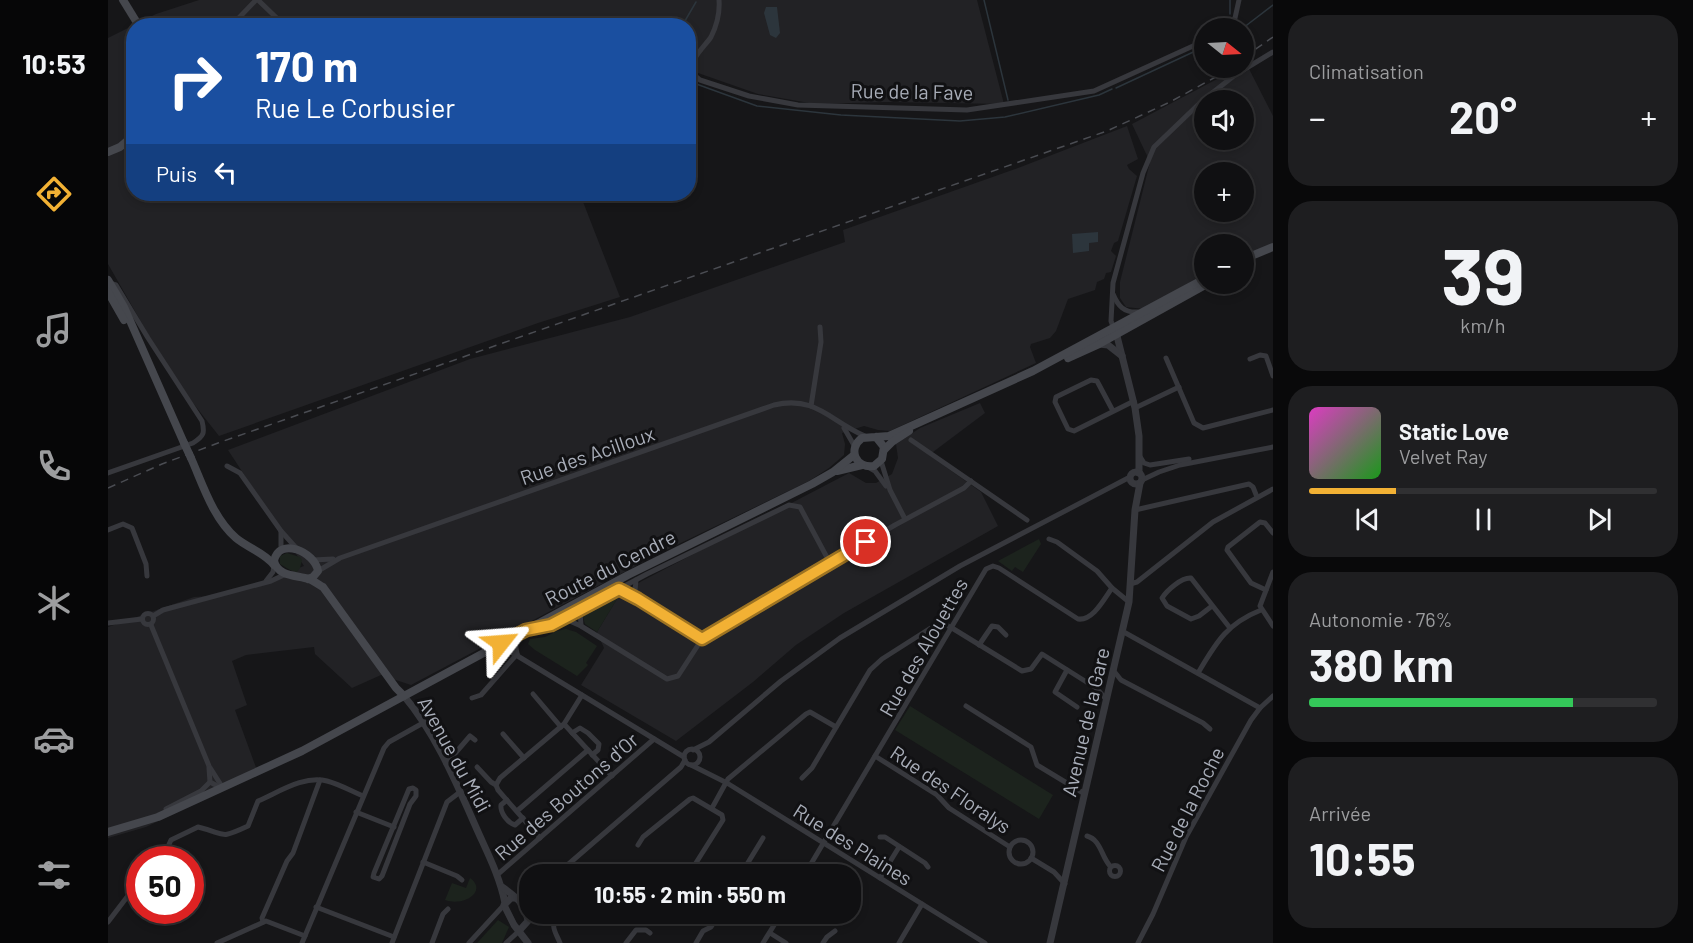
<!DOCTYPE html>
<html lang="fr">
<meta charset="utf-8">
<style>
body{margin:0;font-family:Barlow,sans-serif;background:#1e1e20;color:#f1f3f6;height:100vh;display:flex;flex-direction:column;font-size:22px;white-space:nowrap}
*{box-sizing:border-box;margin:0}
p{font-size:20px;color:#9c9d9f}
.icon{flex:none;width:33px;height:33px;fill:none;stroke:currentColor;stroke-width:2;stroke-linecap:round;stroke-linejoin:round}
.map{position:relative;flex:1;overflow:hidden}
.sheet{display:flex;flex-direction:column;gap:15px;padding:15px;background:#09090a;width:420px}
.sheet>*{flex:none}
.hud{position:absolute;left:18px;top:18px;width:570px;height:183px;border-radius:24px;box-shadow:0 3px 9px #0003,0 0 0 2px #303032;background:#1a4fa0;color:#fff;overflow:hidden}
.needle{width:39px;rotate:108deg}
.buttons{position:absolute;left:1086px;top:18px;display:grid;gap:12px}
.buttons a{display:grid;place-items:center;width:60px;height:60px;border-radius:50%;background:#101012;box-shadow:0 3px 9px #0003,0 0 0 2px #303032;font-size:30px}
.speed{position:absolute;left:18px;top:846px;display:flex;gap:12px;font-size:30px;font-weight:700;text-align:center}
.speed>*{display:grid;place-content:center;width:78px;height:78px;border-radius:50%;background:#101012;box-shadow:0 3px 9px #0003,0 0 0 2px #303032;line-height:1}
.speed .limit{border:9px solid #d22;background:#fff;color:#111}
.pin{position:absolute;display:grid;place-items:center;width:51px;height:51px;color:#fff;margin:-26px;border:3px solid #fff;border-radius:50%;box-shadow:0 2px 6px #0007}
.me{position:absolute;width:66px;margin:-33px;rotate:62deg;stroke-linejoin:round;filter:drop-shadow(0 0 4px #0008)}
.turn{display:flex;align-items:center;gap:21px;height:126px;padding:0 30px;font-size:27px}
.turn .icon{width:78px;height:78px;stroke-width:2.5}
.turn b{display:block;font-size:42px;line-height:51px}
.then{display:flex;align-items:center;height:57px;padding:0 30px;background:#0003;gap:12px;font-size:22px}
.big{font-size:45px;font-weight:700;line-height:1.1}
.sheet .widget{flex:1;display:flex;flex-direction:column;justify-content:center;gap:9px;min-width:0;padding:0 21px;border-radius:24px;background:#1e1e20}
.sheet .dial{align-items:center;gap:0}
.dial b{font-size:78px;line-height:1}
.song{display:flex;align-items:center;gap:18px}
.cover{width:72px;height:72px;border-radius:9px;background:linear-gradient(135deg,hsl(310 70% 55%),hsl(120 70% 35%))}
.played{height:6px;border-radius:3px;background:linear-gradient(90deg,#f2b134 25%,#303032 25%)}
.keys{display:flex;justify-content:space-around;direction:ltr}
.heat{display:flex;justify-content:space-between;align-items:center;font-size:33px;direction:ltr}
.charge{height:9px;border-radius:4px;background:linear-gradient(90deg,#34c759 76%,#303032 0)}
.trip{position:absolute;left:411px;top:864px;width:342px;height:60px;border-radius:24px;background:#101012;box-shadow:0 3px 9px #0003,0 0 0 2px #303032;font-weight:700;line-height:60px;text-align:center}
main{display:flex;flex:1;min-height:0}
.dock{display:flex;flex-direction:column;width:108px;justify-content:space-around;align-items:center;background:#060607;color:#9c9d9f}
.dock .icon{width:42px;height:42px}
.dock .active{color:#f2b134}
.dock b{font-size:27px;color:#f1f3f6}
.map>svg:first-child{display:block}
.built{fill:#222225;fill-rule:evenodd}
.green{fill:#1c231d}
.water{fill:#2c353c}
.lines{fill:none;stroke-linecap:round;stroke-linejoin:round}
.stream{stroke:#2c353c;stroke-width:1.5}
.minor{stroke:#37383d;stroke-width:5}
.tertiary{stroke:#37383d;stroke-width:7}
.secondary{stroke:#45474d;stroke-width:8}
.rail{stroke:#4a4c52;stroke-width:1.5;stroke-dasharray:8 6;stroke-linecap:butt}
.secondary-bridge{stroke:#45474d;stroke-width:8}
.route-casing{stroke:#9d7322;stroke-width:15}
.route{stroke:#f2b134;stroke-width:10}
.labels{text-anchor:middle;dominant-baseline:central;stroke-width:6;stroke-linejoin:round;paint-order:stroke}
.street-label{font-size:20px;fill:#a8adb8;stroke:#111113}
</style>
<main>
<nav class="dock">
<b>10:53</b>
<svg class="icon active" aria-label="directions" viewBox="0 0 24 24"><path d="M12 3l9 9-9 9-9-9zM9 14v-3h6M13 9l2 2-2 2"/></svg>
<svg class="icon" aria-label="music" viewBox="0 0 24 24"><path d="M9 18V5l10-2v13"/><circle cx="6" cy="18" r="3"/><circle cx="16" cy="16" r="3"/></svg>
<svg class="icon" aria-label="phone" viewBox="0 0 24 24"><path d="M5 4h4l2 5-3 2q2 4 5 5l2-3 5 2v4C11 20 4 13 5 4z"/></svg>
<svg class="icon" aria-label="climate" viewBox="0 0 24 24"><path d="M12 3v18M4 7l16 10M4 17L20 7"/></svg>
<svg class="icon" aria-label="car" viewBox="0 0 24 24"><path d="M5 17H2v-5l4-1 3-4h7l3 4 3 1v5h-3M9 17h6M6 11h13"/><circle cx="7" cy="17" r="2"/><circle cx="17" cy="17" r="2"/></svg>
<svg class="icon" aria-label="filters" viewBox="0 0 24 24"><path d="M4 7h16M4 17h16"/><circle cx="9" cy="7" r="2"/><circle cx="15" cy="17" r="2"/></svg>
</nav>
<div class="map">
<svg width="1165" height="943" viewBox="0 0 1165 943">
<rect width="100%" height="100%" fill="#161618"/>
<g class="built">
<path d="M91,0H869L896,104L779,102L707,104L650,94L590,73L581,76L580,26H26V194H472L512,297L430,323L111,436L81,398L44,341L0,264V38L48,14Z"/>
<path d="M1138,63L1165,116V244L1136,255V244H1096V274L1036,309L1018,307L1012,298V282L1042,162L1024,124L1130,68H1136ZM1096,100H1136V140H1096ZM1096,172H1136V212H1096Z"/>
<path d="M1019,126L1030,159L1019,165L1021,169L1029,176L1010,241L1006,243L1003,251L1008,256L1003,272L998,273L996,279L989,282L987,290L960,299L948,331L942,338L923,344L922,347L928,363L782,431L770,430L756,426L734,433L737,444L736,455L721,468L701,481L550,554L303,685L273,675L244,688L207,654L206,647L138,655L124,661L139,705L127,710L150,773L38,827L0,838V627L86,597L118,595L196,566L120,450L362,359L522,317L737,242L735,230L910,168Z"/>
<path d="M872,403L877,413L821,455L873,492L890,526L736,613L688,645L645,682L568,741L473,685L496,648L489,632L512,594L534,581L741,473L758,483H768L784,474L790,458L788,444L812,428Z"/>
</g>
<g class="green">
<path d="M931,539L933,544L915,572L907,567L904,571L890,561Z"/>
<path d="M179,553L192,557L194,560L192,568L189,572L182,570L172,564V556Z"/>
<path d="M507,594H512L489,632L477,624L475,617L480,609Z"/>
<path d="M458,629L468,632L489,646L478,663L480,665L469,676L427,650L420,644L422,639L437,637L449,631Z"/>
<path d="M802,706L945,795L931,819L787,730Z"/>
<path d="M362,878C380,891 356,907 337,900L344,883L358,888Z"/>
<path d="M390,920L401,927L394,943H369Z"/>
</g>
<g class="water">
<path d="M658,7H669L672,33L668,38L662,35L656,13Z"/>
<path d="M990,232V242L981,243V251L965,253L964,234Z"/>
</g>
<g class="lines">
<g class="stream">
<path d="M876,0L900,100"/>
<path d="M1122,0V14"/>
<path d="M574,26L588,2"/>
<path d="M1135,28L1165,5"/>
<path d="M580,81L649,106L733,115L852,121L897,117L991,95L1004,89"/>
<path d="M1008,88L1096,47"/>
</g>
<g class="minor">
<path d="M150,0L177,26"/>
<path d="M611,0C612,13 609,25 603,37C597,46 583,58 584,69C584,74 588,77 592,80L641,96L690,105L859,110L986,91L1096,41"/>
<path d="M123,26L148,0"/>
<path d="M1118,28L1127,18L1131,0"/>
<path d="M1005,294C1010,306 1016,313 1030,312"/>
<path d="M1006,329L1003,321L1005,283L1035,173L1046,147L1094,101L1127,75L1165,52"/>
<path d="M1058,358L1086,423L1095,428L1165,410"/>
<path d="M1142,359L1152,355L1158,356L1165,376"/>
<path d="M703,406L713,342L712,327"/>
<path d="M1027,408L1071,387"/>
<path d="M1005,411L989,381L983,380L948,397L947,402L960,429L966,431L1026,401"/>
<path d="M736,428L747,447"/>
<path d="M803,440L919,520"/>
<path d="M1031,455L1036,463L1042,465L1081,459"/>
<path d="M773,461L782,490L797,519"/>
<path d="M119,466L132,473L173,531L190,550"/>
<path d="M760,467L767,471L778,486"/>
<path d="M0,473L85,443C96,436 97,433 94,421L40,338L8,285L1,283"/>
<path d="M1034,480L1051,472L1072,465L1165,447"/>
<path d="M1027,510L1141,484L1145,487L1149,497"/>
<path d="M0,530L15,524L24,528L38,564L39,576"/>
<path d="M941,539L949,542L989,571L1004,588L1021,602"/>
<path d="M173,549V531"/>
<path d="M205,560L225,559"/>
<path d="M210,571L232,558L666,405C708,395 723,422 757,436"/>
<path d="M1165,572L1152,606L1165,626"/>
<path d="M528,580L527,591L530,599"/>
<path d="M158,581L165,572L166,565"/>
<path d="M1022,584L1029,582L1105,522L1165,489"/>
<path d="M511,589L530,599L594,639L787,525L856,488L863,481"/>
<path d="M1158,590L1143,583L1119,550L1120,547L1152,522L1157,523L1165,533"/>
<path d="M1104,606L1091,616L1083,619L1059,606L1054,598C1059,590 1074,577 1083,578L1122,628"/>
<path d="M472,610L473,626"/>
<circle cx="40" cy="619" r="5.5"/>
<path d="M45,616L55,610L163,581L178,574"/>
<path d="M455,618L473,626L559,679L570,676L594,639"/>
<path d="M0,623L34,619"/>
<path d="M43,625L94,749L101,766L113,785L111,790"/>
<path d="M422,629L443,625L539,574L681,505L692,507L722,563"/>
<path d="M1014,631L1152,708"/>
<path d="M406,636L409,654"/>
<path d="M393,643L403,652L576,757"/>
<path d="M871,645L884,626L890,627L898,635"/>
<path d="M959,670L947,692L969,707"/>
<path d="M1005,670L1013,680L1095,723L1102,729"/>
<path d="M1090,673C1108,643 1118,624 1153,610"/>
<path d="M425,694L453,727"/>
<path d="M364,698L373,695L409,654"/>
<path d="M858,706L923,747L929,765L977,794"/>
<path d="M456,724L504,776"/>
<path d="M464,733L472,728L480,733L491,744L490,750L484,755"/>
<path d="M395,734L416,758"/>
<circle cx="584" cy="757" r="8"/>
<path d="M585,750L601,742L673,681L732,638L852,566L1022,477"/>
<path d="M767,756L829,795L841,808L902,847"/>
<path d="M338,764L362,736L367,740"/>
<path d="M583,765L619,783L877,943"/>
<path d="M369,767L383,782L388,785"/>
<path d="M101,768L102,782L113,788"/>
<path d="M694,778L704,768L762,670L774,659L829,624L834,623L844,628L914,671L923,669L934,654L988,688L998,699"/>
<path d="M305,788L308,790V796L302,804L274,876L271,879L265,877L266,873L301,789Z"/>
<path d="M399,800L393,805C392,813 400,823 407,825L415,818"/>
<path d="M604,808L620,779L698,714L702,712L728,727"/>
<path d="M58,809L93,791L102,782"/>
<path d="M409,811L480,750"/>
<path d="M248,812L286,827"/>
<path d="M979,836C993,840 993,856 1002,866"/>
<path d="M772,837H777L817,863L820,867"/>
<path d="M432,838L390,790L388,785L392,778L456,724L474,695"/>
<circle cx="913" cy="852" r="12"/>
<path d="M530,845L535,837L582,799L585,798L614,815L615,820L581,874"/>
<path d="M923,858L946,872L957,884"/>
<path d="M54,860L63,840L90,827C119,834 110,840 140,826L150,801C171,792 196,775 219,781C231,784 243,791 255,796"/>
<path d="M315,862L349,876L354,880"/>
<circle cx="1007" cy="871" r="5.5"/>
<path d="M449,874L573,767L577,760"/>
<path d="M633,874L655,838"/>
<path d="M697,874L878,569L885,566L891,568L970,619C985,621 996,599 1004,588"/>
<path d="M389,875L546,739"/>
<path d="M772,878L791,847"/>
<path d="M413,902L422,898"/>
<path d="M208,907L286,937"/>
<path d="M0,922L32,880"/>
<path d="M155,922L154,918L179,861L185,853L212,780"/>
<path d="M662,933L678,943"/>
<path d="M109,943L158,921L197,936"/>
<path d="M194,943L276,748L281,742L315,723"/>
<path d="M284,943L339,802L352,792"/>
<path d="M324,943L335,914L340,909"/>
<path d="M361,943L396,905"/>
<path d="M398,943L411,931"/>
<path d="M452,943C446,929 441,925 453,914"/>
<path d="M518,943L528,930H538L542,933"/>
<path d="M588,943L595,931L603,927L611,914"/>
<path d="M655,943L673,914"/>
<path d="M715,943L719,937L727,931"/>
<path d="M791,943L814,904"/>
<path d="M1030,943L1045,914L1078,837L1143,720L1152,708L1165,696"/>
</g>
<g class="tertiary">
<path d="M1008,332L1027,408L1031,436V473"/>
<path d="M991,344L1000,345L1014,356"/>
<circle cx="1028" cy="478" r="6"/>
<path d="M296,696C329,735 350,787 371,834C381,856 392,878 397,903"/>
<path d="M394,887C407,896 418,904 420,921L411,931"/>
<path d="M409,898H403L396,905L406,925L420,943"/>
<path d="M942,943L1021,602L1027,510L1032,483"/>
</g>
<g class="secondary">
<path d="M15,0L31,26"/>
<path d="M0,152L12,147L26,135"/>
<path d="M1136,259L1165,247"/>
<path d="M0,280L16,307L76,443"/>
<path d="M0,292L16,320"/>
<path d="M960,358L991,344L1099,284"/>
<path d="M768,437L776,447L774,459L766,466C748,469 739,449 754,438L781,436L925,371L1096,279"/>
<path d="M776,450L784,442L801,431"/>
<path d="M83,458C95,485 105,518 128,538C140,548 157,553 166,565"/>
<path d="M729,471L754,465"/>
<path d="M200,579L205,577L210,571C207,552 171,536 166,561C170,577 188,575 201,579C206,581 210,584 215,587L288,688L296,696"/>
<path d="M0,832L50,817L194,751L520,575L704,484L725,472L746,455"/>
</g>
<g class="rail">
<path d="M1136,57L1165,37"/>
<path d="M0,488L54,464L110,443L999,131L1062,102L1124,68"/>
</g>
<path class="secondary-bridge" d="M76,443L83,458"/>
</g>
<g class="lines">
<g class="route-casing">
<path id="route" d="M393,643L418,630L443,625L511,589L530,599L594,639L758,542"/>
</g>
<use href="#route" class="route"/>
</g>
<g class="labels">
<g class="street-label">
<text transform="translate(804 91) rotate(1)">Rue de la Fave</text>
<text transform="translate(479 455) rotate(-19)">Rue des Acilloux</text>
<text transform="translate(502 567) rotate(-27)">Route du Cendre</text>
<text transform="translate(815 647) rotate(-60)">Rue des Alouettes</text>
<text transform="translate(977 722) rotate(-77)">Avenue de la Gare</text>
<text transform="translate(347 754) rotate(61)">Avenue du Midi</text>
<text transform="translate(843 789) rotate(34)">Rue des Floralys</text>
<text transform="translate(458 796) rotate(-41)">Rue des Boutons d'Or</text>
<text transform="translate(1079 809) rotate(-63)">Rue de la Roche</text>
<text transform="translate(745 844) rotate(32)">Rue des Plaines</text>
</g>
</g>
</svg>
<div class="buttons">
<a><svg class="needle" viewBox="-14 -14 28 28"><path d="M0-13l5 13h-10z" fill="#e53935"/><path d="M0 13l5-13h-10z" fill="#9c9d9f"/></svg></a>
<a><svg class="icon" aria-label="sound" viewBox="0 0 24 24"><path d="M4 9h4l5-4v14l-5-4H4zM17 9q2 3 0 6"/></svg></a>
<a>+</a>
<a>−</a>
</div>
<div class="speed"><div class="limit">50</div></div>
<div class="pin" style="left:758px;top:542px;background:#d93025"><svg class="icon" aria-label="arrive" viewBox="0 0 24 24"><path d="M6 21V4h12l-3 4 3 4H6"/></svg></div>
<svg class="me" style="left:393px;top:643px" viewBox="-20 -20 40 40"><path d="M0-17L14 15 0 8-14 15z" fill="#f2b134" stroke="#fff" stroke-width="4"/></svg>
<div class="trip">10:55 · 2 min · 550 m</div>
<div class="hud">
<div class="turn"><svg class="icon" aria-label="right" viewBox="0 0 24 24"><path d="M7 20v-9h11M14 6l5 5-5 5"/></svg><div><b>170 m</b>Rue Le Corbusier</div></div>
<div class="then">Puis<svg class="icon" aria-label="left" viewBox="0 0 24 24"><path d="M17 20v-9H6M10 6l-5 5 5 5"/></svg></div>
</div>
</div>
<section class="sheet">
<div class="widget"><p>Climatisation</p>
<div class="heat"><a>−</a><b class="big">20°</b><a>+</a></div>
</div>
<div class="widget dial"><b>39</b><p>km/h</p></div>
<div class="widget">
<div class="song"><i class="cover"></i><div><b>Static Love</b><p>Velvet Ray</p></div></div>
<div class="played"></div>
<div class="keys"><svg class="icon" aria-label="previous" viewBox="0 0 24 24"><path d="M18 5L8 12l10 7zM5 5v14"/></svg><svg class="icon" aria-label="pause" viewBox="0 0 24 24"><path d="M8 5v14M16 5v14"/></svg><svg class="icon" aria-label="next" viewBox="0 0 24 24"><path d="M6 5l10 7-10 7zM19 5v14"/></svg></div>
</div>
<div class="widget"><p>Autonomie · 76%</p><b class="big">380 km</b><div class="charge"></div></div>
<div class="widget"><p>Arrivée</p><b class="big">10:55</b></div>
</section>
</main>
